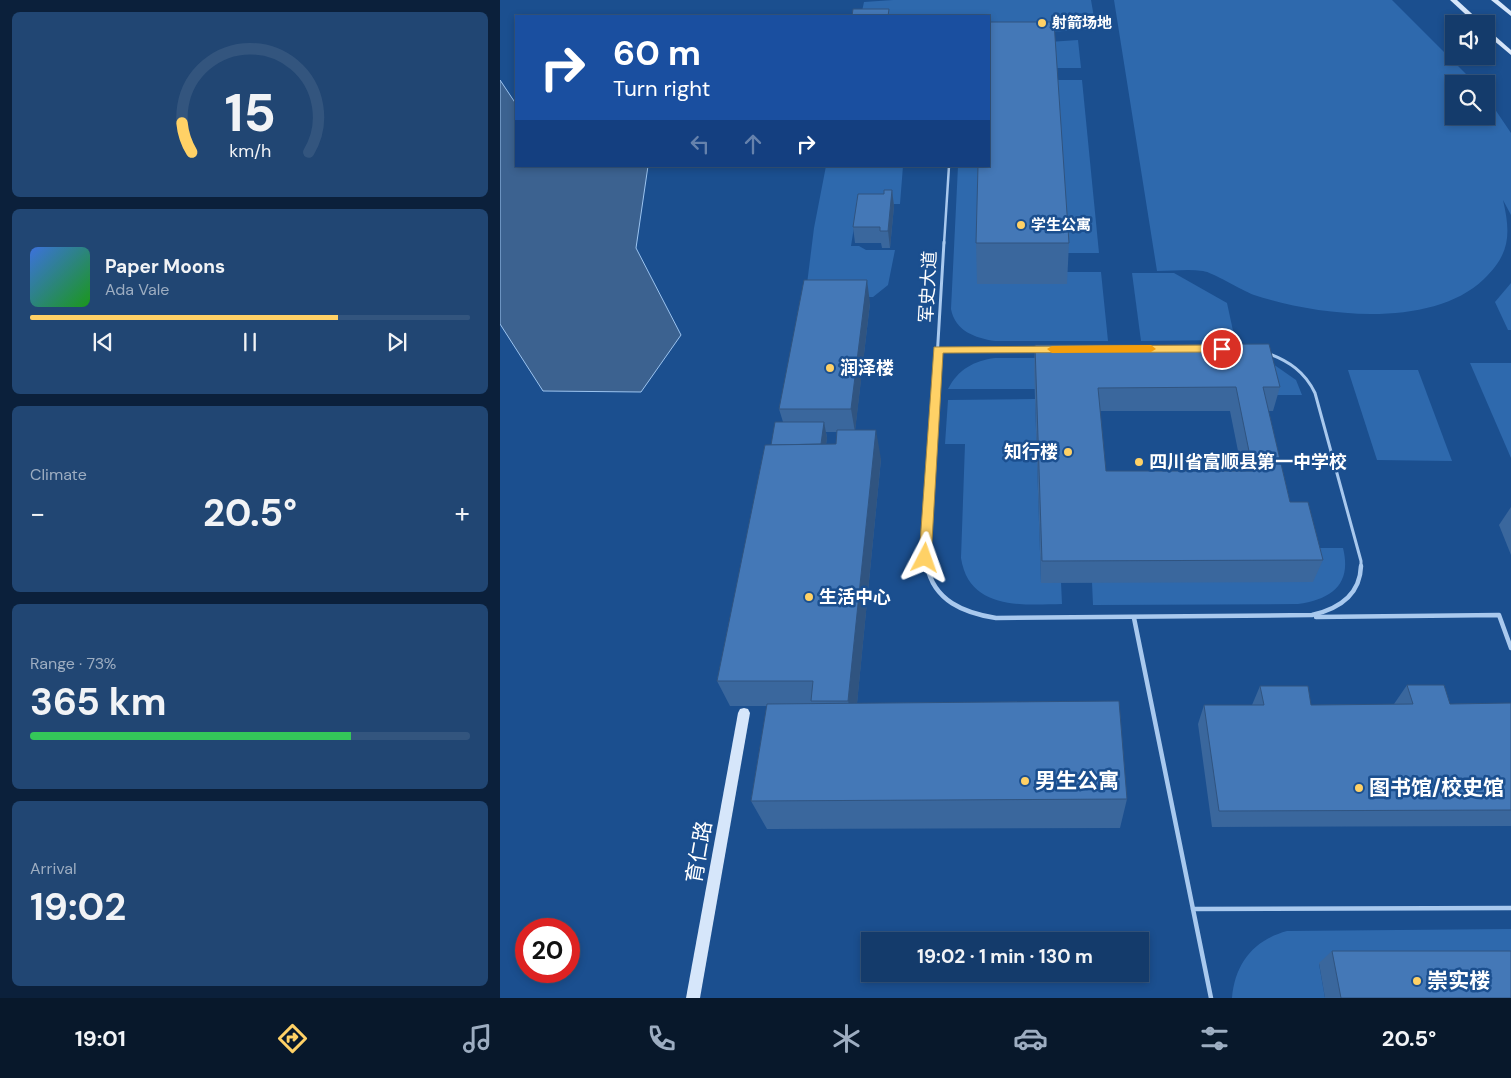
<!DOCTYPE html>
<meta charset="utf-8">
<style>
body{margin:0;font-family:"DM Sans","Noto Sans SC",sans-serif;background:#214673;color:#f1f3f6;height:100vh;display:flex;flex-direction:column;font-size:19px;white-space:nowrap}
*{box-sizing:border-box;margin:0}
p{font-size:16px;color:#9dadc1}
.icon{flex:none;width:28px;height:28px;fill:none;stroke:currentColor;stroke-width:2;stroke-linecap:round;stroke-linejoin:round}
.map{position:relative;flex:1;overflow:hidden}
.panel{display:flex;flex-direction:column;gap:12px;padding:12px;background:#0b203b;width:500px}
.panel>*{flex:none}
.banner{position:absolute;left:15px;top:15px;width:475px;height:152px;border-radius:0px;box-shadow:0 2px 8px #0003,0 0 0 1px #33557e;background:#1a4fa0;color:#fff;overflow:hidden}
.tools{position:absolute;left:945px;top:15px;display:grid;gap:10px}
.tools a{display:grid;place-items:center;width:50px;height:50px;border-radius:0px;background:#143b6b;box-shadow:0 2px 8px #0003,0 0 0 1px #33557e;font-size:25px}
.speed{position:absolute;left:15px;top:918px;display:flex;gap:10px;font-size:25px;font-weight:700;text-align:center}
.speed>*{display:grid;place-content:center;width:65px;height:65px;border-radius:50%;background:#143b6b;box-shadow:0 2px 8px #0003,0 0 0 1px #33557e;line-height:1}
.speed .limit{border:8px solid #d22;background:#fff;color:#111}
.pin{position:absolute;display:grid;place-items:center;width:42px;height:42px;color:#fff;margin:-21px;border:2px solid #fff;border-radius:50%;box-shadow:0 1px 5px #0007}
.me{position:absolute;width:55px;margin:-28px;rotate:4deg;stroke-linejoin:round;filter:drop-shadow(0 0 4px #0008)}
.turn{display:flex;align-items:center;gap:18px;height:105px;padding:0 15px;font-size:22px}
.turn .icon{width:65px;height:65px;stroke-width:2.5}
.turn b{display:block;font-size:35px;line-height:42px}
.lanes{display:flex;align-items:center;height:48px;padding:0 15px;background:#0003;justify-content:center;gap:25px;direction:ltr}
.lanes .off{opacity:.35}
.big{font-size:38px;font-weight:700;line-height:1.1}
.panel .tile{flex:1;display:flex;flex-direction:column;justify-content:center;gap:8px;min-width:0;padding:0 18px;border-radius:8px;background:#214673}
.panel .dial{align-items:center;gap:0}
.dial svg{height:130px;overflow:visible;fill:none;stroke:#33557e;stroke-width:7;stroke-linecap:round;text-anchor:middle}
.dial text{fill:#f1f3f6;stroke:none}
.song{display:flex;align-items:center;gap:15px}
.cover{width:60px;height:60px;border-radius:8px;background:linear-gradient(135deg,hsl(220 70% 55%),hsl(120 70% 35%))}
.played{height:5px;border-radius:2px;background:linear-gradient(90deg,#ffd166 70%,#33557e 70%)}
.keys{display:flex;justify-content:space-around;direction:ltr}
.heat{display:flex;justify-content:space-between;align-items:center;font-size:28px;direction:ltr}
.charge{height:8px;border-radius:4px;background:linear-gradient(90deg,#34c759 73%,#33557e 0)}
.trip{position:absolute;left:361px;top:932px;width:288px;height:50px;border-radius:0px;background:#143b6b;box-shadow:0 2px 8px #0003,0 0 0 1px #33557e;font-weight:700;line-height:50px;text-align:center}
.menu{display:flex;height:80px;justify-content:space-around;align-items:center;background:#08182b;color:#9dadc1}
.menu .icon{width:35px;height:35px}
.menu .active{color:#ffd166}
.menu b{font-size:22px;color:#f1f3f6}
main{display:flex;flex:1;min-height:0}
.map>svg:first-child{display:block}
.green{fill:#2e69ad}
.water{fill:#3c6290;stroke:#9cc4f0}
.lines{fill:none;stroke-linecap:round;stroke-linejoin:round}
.lane-far2{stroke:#a9c9ee;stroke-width:2.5}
.lane-far1{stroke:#a9c9ee;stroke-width:3}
.lane{stroke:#a9c9ee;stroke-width:4.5}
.secondary{fill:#d6e6fa;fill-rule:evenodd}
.wall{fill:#3a679d;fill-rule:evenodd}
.shaded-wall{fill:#305480}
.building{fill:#4478b7;stroke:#305480;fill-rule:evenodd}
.route{fill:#ffd166;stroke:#a68842}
.slow{fill:#f59e0b}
.poi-dot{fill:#ffd166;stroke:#1b4f8f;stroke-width:2}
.labels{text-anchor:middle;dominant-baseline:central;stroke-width:5;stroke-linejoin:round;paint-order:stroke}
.far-poi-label{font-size:15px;font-weight:bold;fill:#fff;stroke:#1b4f8f;text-anchor:start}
.street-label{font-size:18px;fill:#fff;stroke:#1b4f8f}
.poi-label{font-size:18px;font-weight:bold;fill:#fff;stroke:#1b4f8f;text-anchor:start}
.near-poi-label{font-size:21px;font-weight:bold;fill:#fff;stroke:#1b4f8f;text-anchor:start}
.near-street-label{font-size:21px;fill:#fff;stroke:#1b4f8f}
</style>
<main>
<section class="panel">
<div class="tile dial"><svg viewBox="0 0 100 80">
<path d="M14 69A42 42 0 1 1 86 69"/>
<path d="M14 69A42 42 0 0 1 8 51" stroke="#ffd166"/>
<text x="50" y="56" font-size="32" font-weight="700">15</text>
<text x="50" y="72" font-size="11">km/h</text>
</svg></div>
<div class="tile">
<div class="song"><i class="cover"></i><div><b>Paper Moons</b><p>Ada Vale</p></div></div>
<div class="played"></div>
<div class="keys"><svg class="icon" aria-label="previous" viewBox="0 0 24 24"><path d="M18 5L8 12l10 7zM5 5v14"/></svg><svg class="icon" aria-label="pause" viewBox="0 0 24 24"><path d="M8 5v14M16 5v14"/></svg><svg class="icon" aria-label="next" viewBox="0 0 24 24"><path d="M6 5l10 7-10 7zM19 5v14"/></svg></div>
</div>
<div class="tile"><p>Climate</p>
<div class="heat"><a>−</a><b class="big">20.5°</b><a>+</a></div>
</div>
<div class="tile"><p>Range · 73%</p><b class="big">365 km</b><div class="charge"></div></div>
<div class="tile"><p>Arrival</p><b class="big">19:02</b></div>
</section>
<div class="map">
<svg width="1011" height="998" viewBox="0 0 1011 998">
<rect width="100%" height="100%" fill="#1b4f8f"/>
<g class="green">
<path d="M393,0H591L596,29L489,36V16H361L364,2Z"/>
<path d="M614,0H892L976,84H954V116H986V96L1011,133V215L1003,200C1011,234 1010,254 984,279C931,330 818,316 754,295C741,290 712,272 703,271C688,269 672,271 657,271Z"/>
<path d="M578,40L581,68H553L489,46Z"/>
<path d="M554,80H582L599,253H565Z"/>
<path d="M326,166H403L400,204H374L357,208L351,246H359L366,250H395L388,285L373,297H333L305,300L314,228Z"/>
<path d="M458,166H479L566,272H601L608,341H495C475,338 455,331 451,309Z"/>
<path d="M632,273H674L727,303L735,340L641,341Z"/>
<path d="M1011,283V330H1008L995,302Z"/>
<path d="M690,357L535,389H448C458,369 474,361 495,358Z"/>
<path d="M970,363H1011V458Z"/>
<path d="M773,364L796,380L802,395H769Z"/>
<path d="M848,370H918L952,461L877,460Z"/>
<path d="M535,399L541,582H561L562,604C522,605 469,610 461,558L465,444H445L448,400Z"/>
<path d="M805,548H843C852,584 832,599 798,604L593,605L592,582H813Z"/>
<path d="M1011,929V963L819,964L825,998H732C735,963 754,940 787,931Z"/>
</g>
<path class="water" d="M0,80L16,104V166H148L136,248L181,335L141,392L43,391L0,324Z"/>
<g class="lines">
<path class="lane-far2" d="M444,244L449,166"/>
<g class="lane-far1">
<path d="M438,350L538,349"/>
<path d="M767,353C789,361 805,372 815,393L861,561V567"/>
<path d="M427,567L425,558L444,242"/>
</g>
<g class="lane">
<path d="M427,566C434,601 464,613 496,618L812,615C838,609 860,596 861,566"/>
<path d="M816,617L999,615L1011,648"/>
<path d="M634,618L711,998"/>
<path d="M693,909L1011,908"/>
</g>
<g class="secondary">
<path d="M950,0H957L983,24H976Z"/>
<path d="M991,0H998L1011,11V16Z"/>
<path d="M986,28L1011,50V55L986,34Z"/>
<path d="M244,708L248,709L250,713L200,998H186L238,713L240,709Z"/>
</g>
</g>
<g class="wall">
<path d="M392,190L394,206L390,248H382L381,243H355L353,227L384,194Z"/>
<path d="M476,243H569L567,284H477Z"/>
<path d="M370,303L355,430L381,459L357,703L627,799L620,828L267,829L251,801L267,706H230L217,681L271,445L283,422L279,409ZM326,432H337L336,444H326L327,438Z"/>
<path d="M535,345L780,387L773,411H768L790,502L823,560L813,582L541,583L534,369ZM600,411H730L742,471H606Z"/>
<path d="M1011,507V555L999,525Z"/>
<path d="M907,685L950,704L1011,703V826L712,827L698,724L704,705H752L760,686L811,705L894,704Z"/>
<path d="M832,951L1011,998H825L819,963Z"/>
</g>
<g class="shaded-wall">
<path d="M392,190L394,206L390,248L388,231Z"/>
<path d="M367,280L370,303L355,432L351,409Z"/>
<path d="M324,422L327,438L322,474L319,458Z"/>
<path d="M376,430L381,459L355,725L348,701Z"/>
</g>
<g class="building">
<path d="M353,9H389L388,16H352Z"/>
<path d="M489,22H554L569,243H476L478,166H489Z"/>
<path d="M384,190H392L388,231H380V227H353L358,194H384Z"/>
<path d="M304,280H367L351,409H279Z"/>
<path d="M769,344L780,387H763L790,502H808L823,560L542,561L535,345ZM736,387L753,471H606L598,388Z"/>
<path d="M275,422H324L321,444L271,445Z"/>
<path d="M337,430H376L348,701H311L313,681H217L265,445L336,444Z"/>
<path d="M907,685H944L950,704L1011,703V810L719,811L704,705H764L760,686H808L811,705L913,704Z"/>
<path d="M619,701L627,799L251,801L267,704Z"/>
<path d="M832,951H1011V998H841Z"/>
</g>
<path class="route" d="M722,345L727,349L722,352L443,353L431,558L429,562H421L419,558L434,347Z"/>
<path class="slow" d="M651,345L656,349L651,352L552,353L547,349L552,346Z"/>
<g class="poi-dot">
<circle cx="542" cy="23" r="5"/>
<circle cx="521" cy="225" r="5"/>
<circle cx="330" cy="368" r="5"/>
<circle cx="568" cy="452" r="5"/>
<circle cx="639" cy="462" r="5"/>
<circle cx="309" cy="597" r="5"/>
<circle cx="525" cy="781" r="5"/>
<circle cx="859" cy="788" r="5"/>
<circle cx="917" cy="981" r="5"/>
</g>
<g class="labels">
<g class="far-poi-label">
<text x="552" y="23">射箭场地</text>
<text x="531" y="225">学生公寓</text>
</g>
<g class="street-label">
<text transform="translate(428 287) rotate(-87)">军史大道</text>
</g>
<g class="poi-label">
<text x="340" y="368">润泽楼</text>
<text x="558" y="452" text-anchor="end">知行楼</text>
<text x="649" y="462">四川省富顺县第一中学校</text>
<text x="319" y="597">生活中心</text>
</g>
<g class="near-poi-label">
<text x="535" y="781">男生公寓</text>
<text x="869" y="788">图书馆/校史馆</text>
<text x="927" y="981">崇实楼</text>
</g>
<g class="near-street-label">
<text transform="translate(199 852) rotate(-80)">育仁路</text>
</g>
</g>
</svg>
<div class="tools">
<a><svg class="icon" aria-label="sound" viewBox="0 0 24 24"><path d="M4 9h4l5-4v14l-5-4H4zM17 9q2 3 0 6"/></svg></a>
<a><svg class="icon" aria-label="search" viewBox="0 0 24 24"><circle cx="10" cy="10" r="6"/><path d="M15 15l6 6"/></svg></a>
</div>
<div class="speed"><div class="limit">20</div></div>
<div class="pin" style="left:722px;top:349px;background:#d93025"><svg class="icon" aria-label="arrive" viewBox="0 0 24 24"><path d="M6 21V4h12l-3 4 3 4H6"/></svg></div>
<svg class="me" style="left:425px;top:558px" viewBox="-20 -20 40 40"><path d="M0-17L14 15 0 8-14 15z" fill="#ffd166" stroke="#fff" stroke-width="4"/></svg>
<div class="trip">19:02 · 1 min · 130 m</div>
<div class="banner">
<div class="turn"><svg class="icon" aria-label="right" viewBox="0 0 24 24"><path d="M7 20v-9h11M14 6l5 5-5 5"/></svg><div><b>60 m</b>Turn right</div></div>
<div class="lanes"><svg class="icon off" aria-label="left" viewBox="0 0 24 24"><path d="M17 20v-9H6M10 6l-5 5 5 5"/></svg><svg class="icon off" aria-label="ahead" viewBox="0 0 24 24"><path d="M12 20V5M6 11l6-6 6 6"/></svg><svg class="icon" aria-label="right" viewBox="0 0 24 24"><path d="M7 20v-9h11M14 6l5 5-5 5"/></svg></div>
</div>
</div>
</main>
<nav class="menu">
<b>19:01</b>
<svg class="icon active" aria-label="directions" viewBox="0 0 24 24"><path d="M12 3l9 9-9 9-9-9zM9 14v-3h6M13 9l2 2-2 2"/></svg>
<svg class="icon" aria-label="music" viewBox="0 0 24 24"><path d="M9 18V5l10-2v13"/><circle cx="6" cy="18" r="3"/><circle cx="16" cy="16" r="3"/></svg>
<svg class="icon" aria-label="phone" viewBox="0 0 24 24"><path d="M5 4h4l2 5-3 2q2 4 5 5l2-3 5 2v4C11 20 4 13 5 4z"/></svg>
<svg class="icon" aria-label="climate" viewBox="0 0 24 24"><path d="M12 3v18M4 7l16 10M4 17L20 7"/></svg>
<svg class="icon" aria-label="car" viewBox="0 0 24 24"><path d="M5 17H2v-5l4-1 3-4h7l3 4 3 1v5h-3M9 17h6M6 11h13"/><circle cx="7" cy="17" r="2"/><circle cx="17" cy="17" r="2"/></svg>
<svg class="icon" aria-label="filters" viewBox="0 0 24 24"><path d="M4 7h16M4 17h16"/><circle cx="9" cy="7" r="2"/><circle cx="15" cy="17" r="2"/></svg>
<b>20.5°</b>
</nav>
